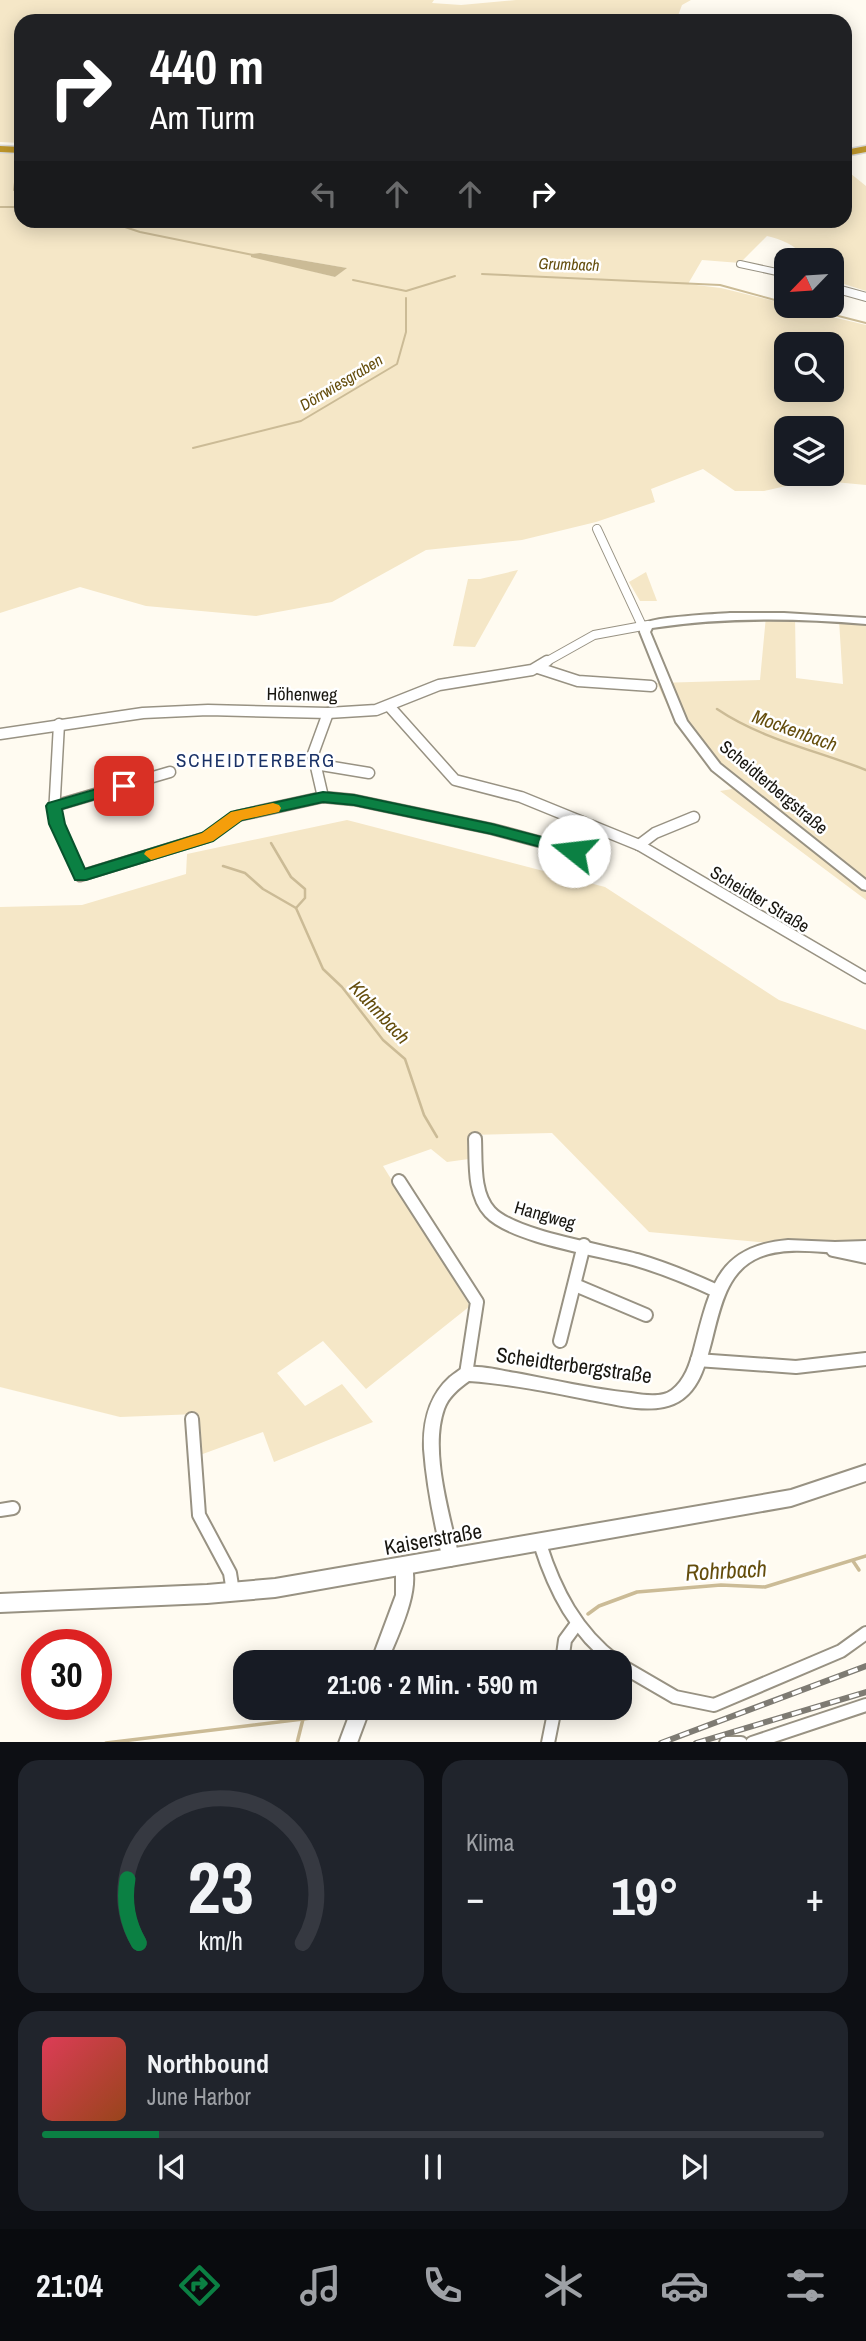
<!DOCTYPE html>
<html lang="de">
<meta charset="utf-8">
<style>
body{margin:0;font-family:"Archivo Narrow",sans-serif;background:#20242c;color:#f1f3f6;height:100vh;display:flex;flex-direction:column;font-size:26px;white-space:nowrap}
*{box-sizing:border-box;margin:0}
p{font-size:23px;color:#9ea1a6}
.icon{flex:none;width:38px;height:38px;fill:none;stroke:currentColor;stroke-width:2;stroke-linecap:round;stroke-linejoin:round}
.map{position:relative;height:1742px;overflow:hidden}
.sheet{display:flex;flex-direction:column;gap:18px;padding:18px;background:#0d0f14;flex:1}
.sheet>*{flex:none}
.banner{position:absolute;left:14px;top:14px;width:838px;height:214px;border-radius:21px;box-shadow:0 4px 18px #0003;background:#202124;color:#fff;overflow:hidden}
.needle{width:46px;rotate:245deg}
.fabs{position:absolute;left:774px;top:248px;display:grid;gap:14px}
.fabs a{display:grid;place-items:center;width:70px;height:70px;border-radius:14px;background:#171b24;box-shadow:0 4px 18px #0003;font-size:35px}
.speed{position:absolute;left:21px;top:1629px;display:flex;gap:14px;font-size:35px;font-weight:700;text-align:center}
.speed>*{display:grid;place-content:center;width:91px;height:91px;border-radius:50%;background:#171b24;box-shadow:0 4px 18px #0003;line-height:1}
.speed .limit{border:10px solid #d22;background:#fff;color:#111}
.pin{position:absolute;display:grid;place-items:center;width:60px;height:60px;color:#fff;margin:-30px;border-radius:14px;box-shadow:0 4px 10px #0006}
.me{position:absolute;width:77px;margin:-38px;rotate:286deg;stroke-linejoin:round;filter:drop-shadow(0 0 5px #0008)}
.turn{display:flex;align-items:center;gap:24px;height:147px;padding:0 21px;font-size:32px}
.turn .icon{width:91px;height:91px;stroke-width:2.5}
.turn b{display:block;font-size:49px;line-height:60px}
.lanes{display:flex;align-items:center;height:66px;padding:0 21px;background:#0003;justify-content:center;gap:35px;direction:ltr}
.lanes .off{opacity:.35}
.big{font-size:52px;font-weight:700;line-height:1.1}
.sheet .tile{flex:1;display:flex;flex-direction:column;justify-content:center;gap:10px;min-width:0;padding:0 24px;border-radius:21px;background:#20242c}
.sheet .dial{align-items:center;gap:0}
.dial svg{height:182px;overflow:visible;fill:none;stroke:#363941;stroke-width:7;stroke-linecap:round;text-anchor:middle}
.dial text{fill:#f1f3f6;stroke:none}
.song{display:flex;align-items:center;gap:21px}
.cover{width:84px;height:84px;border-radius:10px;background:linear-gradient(135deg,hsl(350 70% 55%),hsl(20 70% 35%))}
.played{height:7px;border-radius:4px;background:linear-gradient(90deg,#0b8043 15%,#363941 15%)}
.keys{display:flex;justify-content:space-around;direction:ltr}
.heat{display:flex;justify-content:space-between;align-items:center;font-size:38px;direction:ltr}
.sheet .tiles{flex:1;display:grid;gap:18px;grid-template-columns:1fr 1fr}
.tile:last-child{grid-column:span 2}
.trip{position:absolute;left:233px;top:1650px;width:399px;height:70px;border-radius:21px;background:#171b24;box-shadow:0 4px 18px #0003;font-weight:700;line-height:70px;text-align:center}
.dock{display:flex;height:112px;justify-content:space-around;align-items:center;background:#090b0e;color:#9ea1a6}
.dock .icon{width:49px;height:49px}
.dock .active{color:#0b8043}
.dock b{font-size:32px;color:#f1f3f6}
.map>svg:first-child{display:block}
.green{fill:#f5e7c7;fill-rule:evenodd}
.water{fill:#cbbb96}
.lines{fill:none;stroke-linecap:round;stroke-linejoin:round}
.stream-far2{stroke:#cbbb96;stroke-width:2}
.stream-far1{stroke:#cbbb96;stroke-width:2.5}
.stream{stroke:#cbbb96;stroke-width:3.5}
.minor-far3-casing{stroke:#989283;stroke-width:8}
.minor-far2-casing{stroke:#989283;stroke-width:10}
.minor-far1-casing{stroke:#989283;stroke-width:13}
.minor-casing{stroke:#989283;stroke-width:16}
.tertiary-casing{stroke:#989283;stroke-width:4}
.secondary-casing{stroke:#989283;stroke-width:4}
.motorway-casing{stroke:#dadad9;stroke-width:3}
.minor-far3{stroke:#fff;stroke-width:6}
.minor-far2{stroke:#fff;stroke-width:8}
.minor-far1{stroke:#fff;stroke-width:10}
.minor{stroke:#fff;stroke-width:12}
.tertiary{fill:#fff;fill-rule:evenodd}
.secondary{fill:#fff;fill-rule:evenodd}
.motorway{fill:#be962b;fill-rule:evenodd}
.rail-casing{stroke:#7e7b73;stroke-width:6}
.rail{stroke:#fff;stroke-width:3.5;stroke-dasharray:10;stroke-linecap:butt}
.route{fill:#0b8043;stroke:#07532c;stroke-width:2}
.slow{fill:#f59e0b}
.labels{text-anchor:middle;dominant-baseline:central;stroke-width:5;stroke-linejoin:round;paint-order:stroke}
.far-water-label{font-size:16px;font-style:italic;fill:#644d0c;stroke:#fff}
.street-label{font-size:18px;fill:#181610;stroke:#fff}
.water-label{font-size:19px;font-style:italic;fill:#644d0c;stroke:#fff}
.neighbourhood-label{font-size:19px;letter-spacing:2px;fill:#193167;stroke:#fff}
.near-street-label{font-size:21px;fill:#181610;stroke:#fff}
.near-water-label{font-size:23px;font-style:italic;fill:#644d0c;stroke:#fff}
</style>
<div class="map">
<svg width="866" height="1743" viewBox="0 0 866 1743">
<rect width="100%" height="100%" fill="#fffbf1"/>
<g class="green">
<path d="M0,0H434L432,3L461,5L516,0H691L682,5L676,21H21V143L0,142Z"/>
<path d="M0,153L21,154V220H845V169L866,186V291L831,280V261H809C800,248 782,239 767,236L740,263L702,260L688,284L721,288L786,304V306L866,325V485L792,478L795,484L764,491H735L703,469L651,489L655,502L596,522L522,540L426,550L332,602L256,616L146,606L80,587L0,613ZM260,253L346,268L335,277L296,267ZM786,345H831V390H786ZM786,429H831V463L839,465V471L831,474H786L779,459L786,458Z"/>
<path d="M518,570L475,647L453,646L468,579H480Z"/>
<path d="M646,572L657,601H640L629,582Z"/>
<path d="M766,616H795L796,678L843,684L839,620L866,623V900L720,791L732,789C698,759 675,725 657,683L760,680Z"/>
<path d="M347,820L605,887L779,1000L866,1030V1252L649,1232L552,1133L471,1135L469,1159L447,1162L431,1149L383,1166L470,1306L366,1389L323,1341L277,1373L305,1406L342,1384L373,1422L274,1462L263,1432L200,1455L197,1414L120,1417L0,1387V907L82,905L186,874L187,854Z"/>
</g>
<path class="water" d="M260,253L347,268L335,277L251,257V254Z"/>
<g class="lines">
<g class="stream-far2">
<path d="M14,190L17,166L21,163"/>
<path d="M0,207H21"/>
<path d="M104,220L140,232L253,255"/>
<path d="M482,274L720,285L786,303"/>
<path d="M353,280L406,291L455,276"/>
<path d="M799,306L866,323"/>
<path d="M193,448L301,421L397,364L406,332V298"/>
</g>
<g class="stream-far1">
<path d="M717,709C763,740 816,750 866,770"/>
<path d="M271,843L291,877L305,889V898L296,908"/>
<path d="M223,866L245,873L263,889L296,908L323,969L342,987L383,1040L405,1059L424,1115L437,1137"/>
</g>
<g class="stream">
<path d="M853,1561L859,1570"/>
<path d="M588,1614L599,1606L637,1592L721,1585L765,1587L866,1556"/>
<path d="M379,1715L462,1708"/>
<path d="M106,1743L344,1714"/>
<path d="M297,1743L303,1719"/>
</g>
<g class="minor-far3-casing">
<g id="minor-far3">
<path d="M740,264L786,274"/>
<path d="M831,287L847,292"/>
</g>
</g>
<g class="minor-far2-casing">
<g id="minor-far2">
<path d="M841,290L866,297"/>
<path d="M597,529L644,630"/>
<path d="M544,663L594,635L648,625"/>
</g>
</g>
<g class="minor-far1-casing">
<g id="minor-far1">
<path d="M538,668L578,681L651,686"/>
<path d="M389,706L455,780L521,797L639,845L866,978"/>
<path d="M59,724L54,815L80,876L207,837L237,816L323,797L354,800L492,829L574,851L583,849L600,830"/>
<path d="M0,734L143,713L208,710L328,713L376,710L439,685L532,670L547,661"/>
<path d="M315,764L369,773"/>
<path d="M323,797L313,754L328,713"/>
<path d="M54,806L170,772"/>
<path d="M639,845L655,833L694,817"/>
</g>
</g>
<g class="minor-casing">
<g id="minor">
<path d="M475,1139C476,1162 473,1194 490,1212C513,1237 602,1250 637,1260C664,1268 691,1279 717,1291"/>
<path d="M399,1181L477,1302L466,1374"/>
<path d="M833,1250L866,1257"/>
<path d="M575,1285L646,1315"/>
<path d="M560,1341L584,1245"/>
<path d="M697,1360L796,1367L866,1359"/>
<path d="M192,1419L199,1515L230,1573L233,1592"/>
<path d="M0,1510L13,1508"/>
<path d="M540,1544C555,1591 576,1632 616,1662"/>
<path d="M562,1662L565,1640L576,1625"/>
<path d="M620,1665L675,1697L714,1705L841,1651L866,1633"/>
<path d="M548,1743L555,1708"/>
<path d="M726,1743H741"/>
<path d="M752,1743L866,1705"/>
</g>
</g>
<g class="tertiary-casing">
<g id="tertiary">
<path d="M730,613H784L866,618V624C794,618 724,617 652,628L650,632L687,721L720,764L866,880V890L862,889L712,770L676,722L640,632C641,629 643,624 645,623C654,617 716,614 730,613Z"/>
<path d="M788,1240L835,1242L866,1241V1253C832,1256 792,1244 760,1257C697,1282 729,1394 664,1407C640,1412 614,1404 590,1400C550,1392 510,1384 469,1381C459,1388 448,1397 444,1409C429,1451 450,1516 459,1558L457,1563L451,1566L445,1563C441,1554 439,1543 437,1533C431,1505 426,1477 424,1449C423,1421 429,1396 450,1377C454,1374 459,1370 463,1368C476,1364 502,1371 516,1373C554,1380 592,1389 631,1393C643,1395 662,1398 672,1390C685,1380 690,1364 694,1349C710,1288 717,1246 788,1240Z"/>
<path d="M404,1558L410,1561C422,1588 398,1635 387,1662H371L396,1595V1566L398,1561Z"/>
<path d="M352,1708H370L357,1743H339Z"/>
</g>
</g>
<g class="secondary-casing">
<path id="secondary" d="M866,1465V1481L791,1506L275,1597L207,1603L0,1612V1594L207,1585L275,1579L791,1490Z"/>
</g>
<g class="motorway-casing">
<g id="motorway">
<path d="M0,146L21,147V153L0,152Z"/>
<path d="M866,146V152L845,156V150Z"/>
</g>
</g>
<use href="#minor-far3" class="minor-far3"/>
<use href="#minor-far2" class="minor-far2"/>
<use href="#minor-far1" class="minor-far1"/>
<use href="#minor" class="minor"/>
<use href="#tertiary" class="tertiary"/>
<use href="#secondary" class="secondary"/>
<use href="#motorway" class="motorway"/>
<g class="rail-casing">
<g id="rail">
<path d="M661,1743L866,1666"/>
<path d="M696,1743L866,1692"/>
</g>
</g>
<use href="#rail" class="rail"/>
</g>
<path class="route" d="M124,781L131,786L129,789L62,809L65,824L85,869L202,833L231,812L323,792L354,795L492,824L580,847L582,851L574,856L492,834L354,805L323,802L242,820L213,841L86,880H75L49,824L46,806L48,803Z"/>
<path class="slow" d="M273,803L279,805L281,808L279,812L242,820L213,841L151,860L144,854L146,851L202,833L231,812Z"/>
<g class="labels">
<g class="far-water-label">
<text transform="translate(569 264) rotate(2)">Grumbach</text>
<text transform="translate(341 382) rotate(-31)">Dörrwiesgraben</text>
</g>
<g class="street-label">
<text transform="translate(302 694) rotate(1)">Höhenweg</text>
<text transform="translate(774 787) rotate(40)">Scheidterbergstraße</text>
<text transform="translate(760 899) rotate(31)">Scheidter Straße</text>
<text transform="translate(545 1215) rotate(16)">Hangweg</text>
</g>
<g class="water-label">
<text transform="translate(795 730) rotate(20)">Mockenbach</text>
<text transform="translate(380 1012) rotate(47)">Klahmbach</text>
</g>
<g class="neighbourhood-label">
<text x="256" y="760">SCHEIDTERBERG</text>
</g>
<g class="near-street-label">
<text transform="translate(574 1365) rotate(8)">Scheidterbergstraße</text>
<text transform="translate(433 1539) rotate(-10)">Kaiserstraße</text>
</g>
<g class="near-water-label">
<text transform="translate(726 1570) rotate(-3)">Rohrbach</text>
</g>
</g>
</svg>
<div class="fabs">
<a><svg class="needle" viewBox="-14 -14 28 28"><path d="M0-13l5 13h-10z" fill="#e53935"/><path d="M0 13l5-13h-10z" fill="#9ea1a6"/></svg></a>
<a><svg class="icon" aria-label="search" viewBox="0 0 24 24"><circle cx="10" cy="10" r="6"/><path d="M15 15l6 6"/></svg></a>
<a><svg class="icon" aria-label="layers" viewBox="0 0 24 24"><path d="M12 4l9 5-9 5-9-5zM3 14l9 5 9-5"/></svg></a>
</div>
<div class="speed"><div class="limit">30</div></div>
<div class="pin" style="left:124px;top:786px;background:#d93025"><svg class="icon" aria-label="arrive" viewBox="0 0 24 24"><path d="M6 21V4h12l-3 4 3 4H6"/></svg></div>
<svg class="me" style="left:574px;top:851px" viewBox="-20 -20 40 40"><circle r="19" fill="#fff"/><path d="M0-13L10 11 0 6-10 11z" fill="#0b8043"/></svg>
<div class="trip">21:06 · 2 Min. · 590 m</div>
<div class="banner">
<div class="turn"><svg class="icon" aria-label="right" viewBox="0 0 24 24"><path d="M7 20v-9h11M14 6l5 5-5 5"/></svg><div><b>440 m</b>Am Turm</div></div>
<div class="lanes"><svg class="icon off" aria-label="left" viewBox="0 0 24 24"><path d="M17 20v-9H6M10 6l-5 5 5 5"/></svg><svg class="icon off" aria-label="ahead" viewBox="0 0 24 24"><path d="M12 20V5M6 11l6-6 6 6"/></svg><svg class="icon off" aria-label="ahead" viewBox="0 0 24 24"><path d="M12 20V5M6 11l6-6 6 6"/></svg><svg class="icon" aria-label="right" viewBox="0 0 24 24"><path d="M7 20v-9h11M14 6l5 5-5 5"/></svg></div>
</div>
</div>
<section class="sheet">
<div class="tiles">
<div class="tile dial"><svg viewBox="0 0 100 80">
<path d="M14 69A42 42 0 1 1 86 69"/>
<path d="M14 69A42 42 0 0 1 9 41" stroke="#0b8043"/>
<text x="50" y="56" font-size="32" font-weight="700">23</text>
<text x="50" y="72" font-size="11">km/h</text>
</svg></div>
<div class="tile"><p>Klima</p>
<div class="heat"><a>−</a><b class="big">19°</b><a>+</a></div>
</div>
<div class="tile">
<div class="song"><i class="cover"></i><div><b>Northbound</b><p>June Harbor</p></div></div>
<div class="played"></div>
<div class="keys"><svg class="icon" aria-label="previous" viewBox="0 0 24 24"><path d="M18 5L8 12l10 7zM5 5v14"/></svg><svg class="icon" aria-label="pause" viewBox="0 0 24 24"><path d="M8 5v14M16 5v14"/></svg><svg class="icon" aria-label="next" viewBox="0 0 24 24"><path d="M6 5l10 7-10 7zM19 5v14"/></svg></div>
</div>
</div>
</section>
<nav class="dock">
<b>21:04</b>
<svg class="icon active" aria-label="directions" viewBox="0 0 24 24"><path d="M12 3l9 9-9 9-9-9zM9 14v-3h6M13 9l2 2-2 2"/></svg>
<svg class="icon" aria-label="music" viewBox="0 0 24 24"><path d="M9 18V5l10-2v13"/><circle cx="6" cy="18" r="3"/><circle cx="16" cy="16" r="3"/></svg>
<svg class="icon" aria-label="phone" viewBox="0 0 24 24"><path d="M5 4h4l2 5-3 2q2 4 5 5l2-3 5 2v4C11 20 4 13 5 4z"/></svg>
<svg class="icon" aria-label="climate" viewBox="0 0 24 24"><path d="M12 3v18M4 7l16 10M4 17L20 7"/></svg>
<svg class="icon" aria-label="car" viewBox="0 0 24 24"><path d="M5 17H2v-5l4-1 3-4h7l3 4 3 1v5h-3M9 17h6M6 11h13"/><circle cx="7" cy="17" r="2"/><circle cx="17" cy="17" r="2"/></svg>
<svg class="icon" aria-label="filters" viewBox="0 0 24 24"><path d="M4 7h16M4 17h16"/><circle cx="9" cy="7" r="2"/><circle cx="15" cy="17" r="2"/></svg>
</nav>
